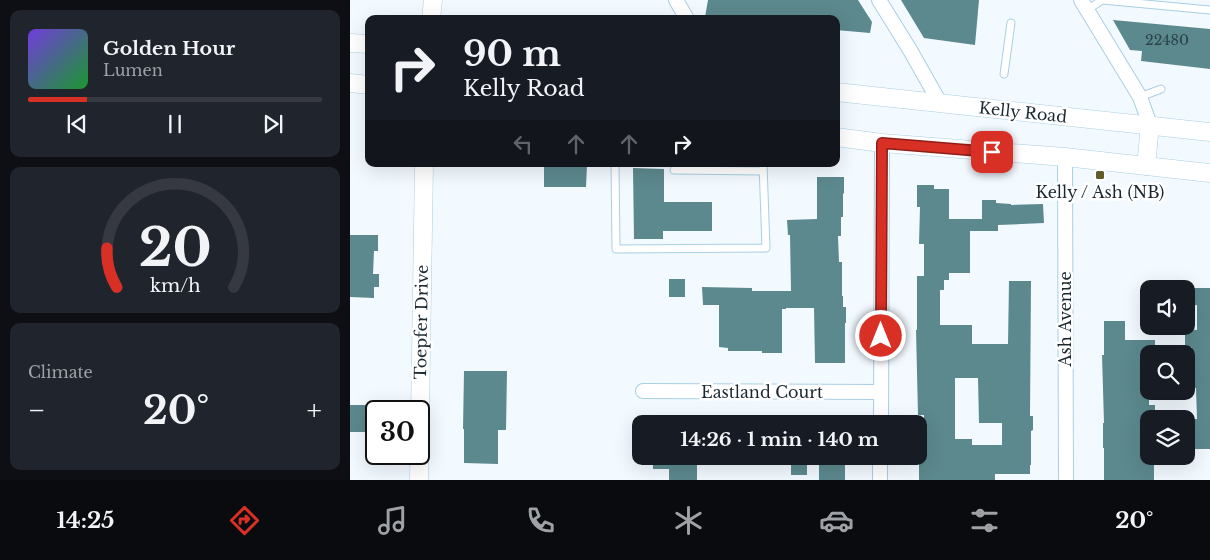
<!DOCTYPE html>
<meta charset="utf-8">
<style>
body{margin:0;font-family:"Libre Baskerville",serif;background:#20242c;color:#f1f3f6;height:100vh;display:flex;flex-direction:column;font-size:19px;white-space:nowrap}
*{box-sizing:border-box;margin:0}
p{font-size:16px;color:#9ea1a6}
.icon{flex:none;width:28px;height:28px;fill:none;stroke:currentColor;stroke-width:2;stroke-linecap:round;stroke-linejoin:round}
.map{position:relative;flex:1;overflow:hidden}
.drawer{display:flex;flex-direction:column;gap:10px;padding:10px;background:#0d0f14;width:350px}
.drawer>*{flex:none}
.banner{position:absolute;left:15px;top:15px;width:475px;height:152px;border-radius:10px;box-shadow:0 5px 20px #0002;background:#171b24;color:#f1f3f6;overflow:hidden}
.controls{position:absolute;left:790px;top:280px;display:grid;gap:10px}
.controls a{display:grid;place-items:center;width:55px;height:55px;border-radius:10px;background:#171b24;box-shadow:0 5px 20px #0002;font-size:25px}
.speed{position:absolute;left:15px;top:400px;display:flex;gap:10px;font-size:25px;font-weight:700;text-align:center}
.speed>*{display:grid;place-content:center;width:65px;height:65px;border-radius:50%;background:#171b24;box-shadow:0 5px 20px #0002;line-height:1}
.speed .limit{border:2px solid #111;border-radius:8px;background:#fff;color:#111}
.pin{position:absolute;display:grid;place-items:center;width:42px;height:42px;color:#fff;margin:-21px;border-radius:10px;box-shadow:0 2px 8px #0006}
.me{position:absolute;width:55px;margin:-28px;rotate:0deg;stroke-linejoin:round;filter:drop-shadow(0 0 4px #0008)}
.turn{display:flex;align-items:center;gap:18px;height:105px;padding:0 15px;font-size:22px}
.turn .icon{width:65px;height:65px;stroke-width:2.5}
.turn b{display:block;font-size:35px;line-height:42px}
.lanes{display:flex;align-items:center;height:48px;padding:0 15px;background:#0003;justify-content:center;gap:25px;direction:ltr}
.lanes .off{opacity:.35}
.big{font-size:38px;font-weight:800;line-height:1.1}
.drawer .widget{flex:1;display:flex;flex-direction:column;justify-content:center;gap:8px;min-width:0;padding:0 18px;border-radius:10px;background:#20242c}
.drawer .dial{align-items:center;gap:0}
.dial svg{height:130px;overflow:visible;fill:none;stroke:#363941;stroke-width:7;stroke-linecap:round;text-anchor:middle}
.dial text{fill:#f1f3f6;stroke:none}
.song{display:flex;align-items:center;gap:15px}
.cover{width:60px;height:60px;border-radius:8px;background:linear-gradient(135deg,hsl(260 70% 55%),hsl(130 70% 35%))}
.played{height:5px;border-radius:2px;background:linear-gradient(90deg,#d93025 20%,#363941 20%)}
.keys{display:flex;justify-content:space-around;direction:ltr}
.heat{display:flex;justify-content:space-between;align-items:center;font-size:28px;direction:ltr}
.trip{position:absolute;left:282px;top:415px;width:295px;height:50px;border-radius:10px;background:#171b24;box-shadow:0 5px 20px #0002;font-weight:800;line-height:50px;text-align:center}
.tabs{display:flex;height:80px;justify-content:space-around;align-items:center;background:#090b0e;color:#9ea1a6}
.tabs .icon{width:35px;height:35px}
.tabs .current{color:#d93025}
.tabs b{font-size:22px;color:#f1f3f6}
main{display:flex;flex:1;min-height:0}
.map>svg:first-child{display:block}
.building{fill:#5c898e;fill-rule:evenodd}
.lines{fill:none;stroke-linecap:round;stroke-linejoin:round}
.service-casing{stroke:#a8cfe3;stroke-width:9}
.minor-casing{stroke:#a8cfe3;stroke-width:16}
.tertiary-casing{stroke:#a8cfe3;stroke-width:19}
.service{stroke:#fff;stroke-width:7}
.minor{stroke:#fff;stroke-width:14}
.tertiary{stroke:#fff;stroke-width:18}
.route-casing{stroke:#8d1f18;stroke-width:12}
.route{stroke:#d93025;stroke-width:9}
.poi-dot{fill:#615c28;stroke:#fff;stroke-width:2}
.labels{text-anchor:middle;dominant-baseline:central;stroke-width:5;stroke-linejoin:round;paint-order:stroke}
.number-label{font-size:14px;fill:#2a4148}
.street-label{font-size:16px;fill:#1a2931;stroke:#fff}
.poi-label{font-size:16px;fill:#1a2931;stroke:#fff}
</style>
<main>
<section class="drawer">
<div class="widget">
<div class="song"><i class="cover"></i><div><b>Golden Hour</b><p>Lumen</p></div></div>
<div class="played"></div>
<div class="keys"><svg class="icon" aria-label="previous" viewBox="0 0 24 24"><path d="M18 5L8 12l10 7zM5 5v14"/></svg><svg class="icon" aria-label="pause" viewBox="0 0 24 24"><path d="M8 5v14M16 5v14"/></svg><svg class="icon" aria-label="next" viewBox="0 0 24 24"><path d="M6 5l10 7-10 7zM19 5v14"/></svg></div>
</div>
<div class="widget dial"><svg viewBox="0 0 100 80">
<path d="M14 69A42 42 0 1 1 86 69"/>
<path d="M14 69A42 42 0 0 1 8 45" stroke="#d93025"/>
<text x="50" y="56" font-size="32" font-weight="700">20</text>
<text x="50" y="72" font-size="11">km/h</text>
</svg></div>
<div class="widget"><p>Climate</p>
<div class="heat"><a>−</a><b class="big">20°</b><a>+</a></div>
</div>
</section>
<div class="map">
<svg width="860" height="480" viewBox="0 0 860 480">
<rect width="100%" height="100%" fill="#f3faff"/>
<g class="building">
<path d="M358,0H508L522,22L520,33L486,30V19H371L355,17Z"/>
<path d="M551,0H629L625,45L574,38Z"/>
<path d="M763,20L860,29V69L791,61L792,51L780,50Z"/>
<path d="M194,164H223V165H237L236,187H194Z"/>
<path d="M283,168L314,169V202H362V231H313V239H284Z"/>
<path d="M467,177H494V193L493,194V217H491V236H488L489,262H492V296H493V307H496V323H495V363H465L464,308H436V309H432V353H412V351H378V348L369,347V305H353L352,287L402,288V291H441L440,235H438L437,220L467,219Z"/>
<path d="M567,185H584V189H599V219H632V200H646V203L661,204V205L693,204L694,223L648,225V231H620V273H599V280H594V290H590V325H622V344H658L659,281H681L680,416H683V430L681,431V465H680V474H645V480H569V443H574V415H568L566,330H567V276H574V244H569L570,207H567ZM605,378H628L629,423H652V445H622V439H605Z"/>
<path d="M0,235H28V251H24L23,274H29V287H24V298L0,297Z"/>
<rect x="319" y="279" width="16" height="18"/>
<path d="M840,288H860V449H840L839,419H847L846,388H839V370H841L842,347H835V329L847,330V305L840,306Z"/>
<path d="M754,321H775V340H805V351H799V405H805V419H799V456H804V480H754V448H753V423H754L752,355H754Z"/>
<path d="M114,371H157L156,430H148V464L114,463V429H113Z"/>
<rect x="0" y="405" width="18" height="27"/>
<path d="M303,456H347V480H319V469H303Z"/>
<rect x="441" y="461" width="16" height="14"/>
<rect x="469" y="465" width="26" height="15"/>
</g>
<g class="lines">
<g class="service-casing">
<g id="service">
<path d="M737,10L752,0L860,10"/>
<path d="M654,74L661,23"/>
<path d="M790,97L811,89"/>
<path d="M265,164L266,249L416,248L413,164"/>
<path d="M324,170L413,171"/>
</g>
</g>
<g class="minor-casing">
<g id="minor">
<path d="M326,0L337,19"/>
<path d="M529,0L560,50L590,103"/>
<path d="M731,0L790,97L800,125"/>
<path d="M715,157L716,480"/>
<path d="M293,391L531,392"/>
<path d="M531,424L532,143"/>
<path d="M530,480V456"/>
</g>
</g>
<g class="tertiary-casing">
<g id="tertiary">
<path d="M81,19L83,0"/>
<path d="M0,43L19,44"/>
<path d="M0,83L19,85"/>
<path d="M486,92L860,132"/>
<path d="M486,137L532,143L715,157L860,173"/>
<path d="M796,166L800,125"/>
<path d="M69,480L74,164"/>
</g>
</g>
<use href="#service" class="service"/>
<use href="#minor" class="minor"/>
<use href="#tertiary" class="tertiary"/>
</g>
<g class="lines">
<g class="route-casing">
<path id="route" d="M531,336L532,143L642,152"/>
</g>
<use href="#route" class="route"/>
</g>
<rect class="poi-dot" x="745" y="170" width="10" height="10" rx="2.5"/>
<g class="labels">
<g class="number-label">
<text x="817" y="40">22480</text>
</g>
<g class="street-label">
<text transform="translate(673 112) rotate(6)">Kelly Road</text>
<text transform="translate(715 319) rotate(-90)">Ash Avenue</text>
<text transform="translate(71 322) rotate(-89)">Toepfer Drive</text>
<text x="412" y="392">Eastland Court</text>
</g>
<g class="poi-label">
<text x="750" y="192">Kelly / Ash (NB)</text>
</g>
</g>
</svg>
<div class="controls">
<a><svg class="icon" aria-label="sound" viewBox="0 0 24 24"><path d="M4 9h4l5-4v14l-5-4H4zM17 9q2 3 0 6"/></svg></a>
<a><svg class="icon" aria-label="search" viewBox="0 0 24 24"><circle cx="10" cy="10" r="6"/><path d="M15 15l6 6"/></svg></a>
<a><svg class="icon" aria-label="layers" viewBox="0 0 24 24"><path d="M12 4l9 5-9 5-9-5zM3 14l9 5 9-5"/></svg></a>
</div>
<div class="speed"><div class="limit">30</div></div>
<div class="pin" style="left:642px;top:152px;background:#d93025"><svg class="icon" aria-label="arrive" viewBox="0 0 24 24"><path d="M6 21V4h12l-3 4 3 4H6"/></svg></div>
<svg class="me" style="left:531px;top:336px" viewBox="-20 -20 40 40"><circle r="17" fill="#d93025" stroke="#fff" stroke-width="3"/><path d="M0-11L8 9 0 5-8 9z" fill="#fff"/></svg>
<div class="trip">14:26 · 1 min · 140 m</div>
<div class="banner">
<div class="turn"><svg class="icon" aria-label="right" viewBox="0 0 24 24"><path d="M7 20v-9h11M14 6l5 5-5 5"/></svg><div><b>90 m</b>Kelly Road</div></div>
<div class="lanes"><svg class="icon off" aria-label="left" viewBox="0 0 24 24"><path d="M17 20v-9H6M10 6l-5 5 5 5"/></svg><svg class="icon off" aria-label="ahead" viewBox="0 0 24 24"><path d="M12 20V5M6 11l6-6 6 6"/></svg><svg class="icon off" aria-label="ahead" viewBox="0 0 24 24"><path d="M12 20V5M6 11l6-6 6 6"/></svg><svg class="icon" aria-label="right" viewBox="0 0 24 24"><path d="M7 20v-9h11M14 6l5 5-5 5"/></svg></div>
</div>
</div>
</main>
<nav class="tabs">
<b>14:25</b>
<svg class="icon current" aria-label="directions" viewBox="0 0 24 24"><path d="M12 3l9 9-9 9-9-9zM9 14v-3h6M13 9l2 2-2 2"/></svg>
<svg class="icon" aria-label="music" viewBox="0 0 24 24"><path d="M9 18V5l10-2v13"/><circle cx="6" cy="18" r="3"/><circle cx="16" cy="16" r="3"/></svg>
<svg class="icon" aria-label="phone" viewBox="0 0 24 24"><path d="M5 4h4l2 5-3 2q2 4 5 5l2-3 5 2v4C11 20 4 13 5 4z"/></svg>
<svg class="icon" aria-label="climate" viewBox="0 0 24 24"><path d="M12 3v18M4 7l16 10M4 17L20 7"/></svg>
<svg class="icon" aria-label="car" viewBox="0 0 24 24"><path d="M5 17H2v-5l4-1 3-4h7l3 4 3 1v5h-3M9 17h6M6 11h13"/><circle cx="7" cy="17" r="2"/><circle cx="17" cy="17" r="2"/></svg>
<svg class="icon" aria-label="filters" viewBox="0 0 24 24"><path d="M4 7h16M4 17h16"/><circle cx="9" cy="7" r="2"/><circle cx="15" cy="17" r="2"/></svg>
<b>20°</b>
</nav>
